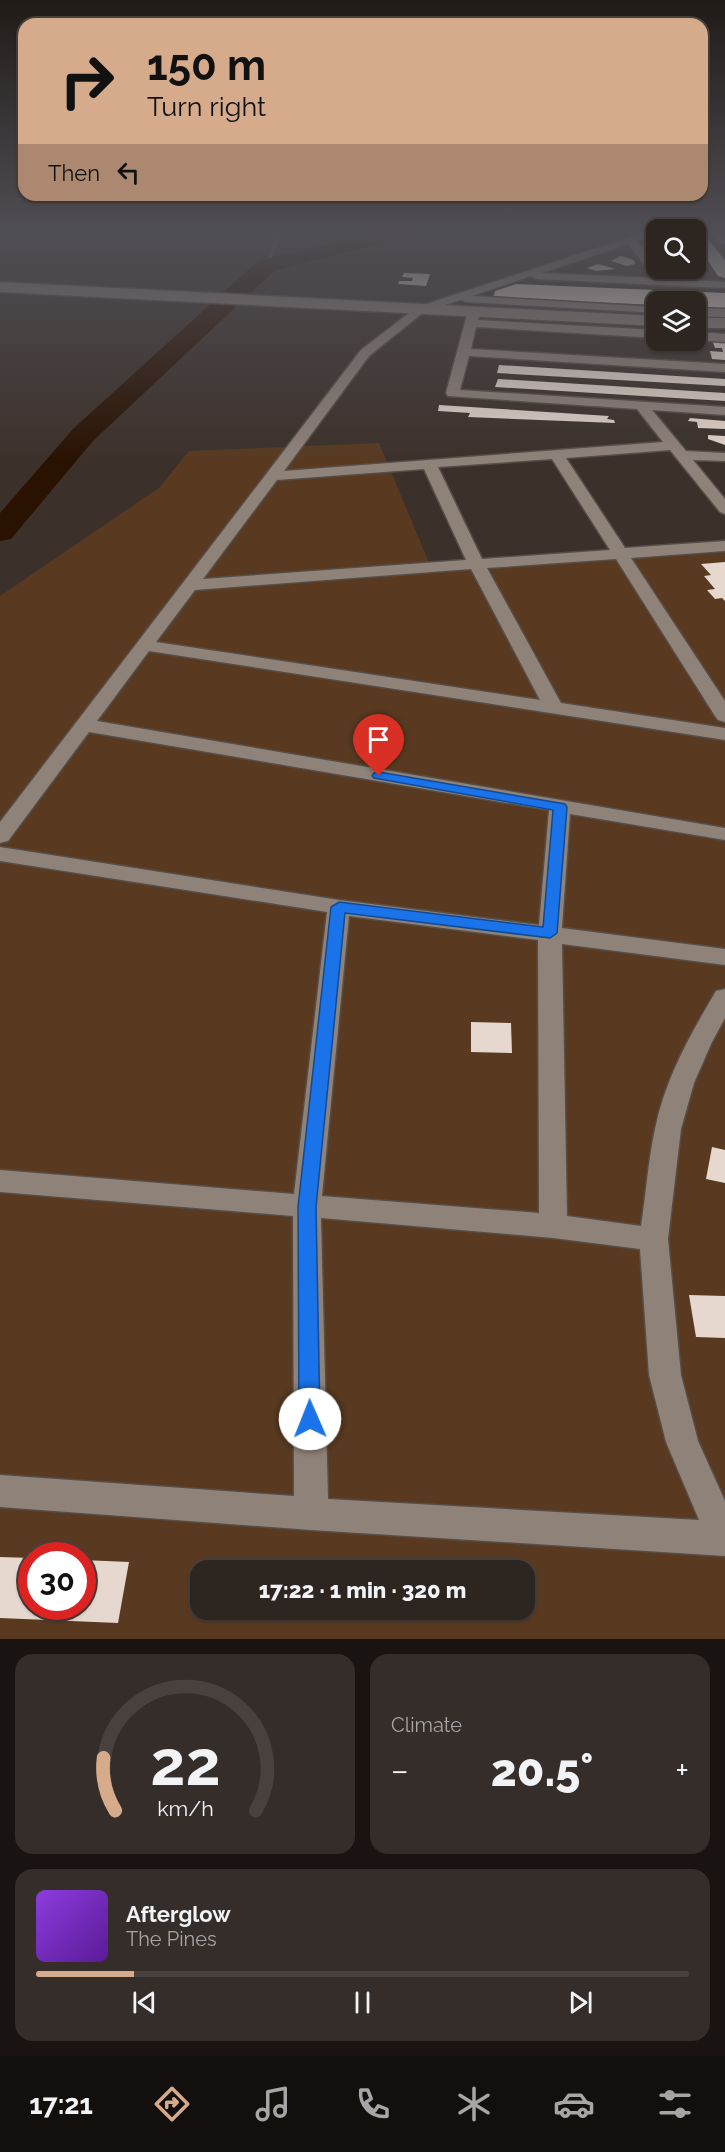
<!DOCTYPE html>
<meta charset="utf-8">
<style>
body{margin:0;font-family:Raleway,sans-serif;background:#352d29;color:#f1f3f6;height:100vh;display:flex;flex-direction:column;font-size:22px;white-space:nowrap}
*{box-sizing:border-box;margin:0}
p{font-size:20px;color:#a7a5a5}
.icon{flex:none;width:33px;height:33px;fill:none;stroke:currentColor;stroke-width:2;stroke-linecap:round;stroke-linejoin:round}
.map{position:relative;height:1639px;overflow:hidden}
.details{display:flex;flex-direction:column;gap:15px;padding:15px;background:#191412;flex:1}
.details>*{flex:none}
.banner{position:absolute;left:18px;top:18px;width:690px;height:183px;border-radius:18px;box-shadow:0 2px 4px #0004,0 0 0 2px #48423e;background:#d6ab8b;color:#111;overflow:hidden}
.fabs{position:absolute;left:646px;top:219px;display:grid;gap:12px}
.fabs a{display:grid;place-items:center;width:60px;height:60px;border-radius:12px;background:#2d2520;box-shadow:0 2px 4px #0004,0 0 0 2px #48423e;font-size:30px}
.speed{position:absolute;left:18px;top:1542px;display:flex;gap:12px;font-size:30px;font-weight:700;text-align:center}
.speed>*{display:grid;place-content:center;width:78px;height:78px;border-radius:50%;background:#2d2520;box-shadow:0 2px 4px #0004,0 0 0 2px #48423e;line-height:1}
.speed .limit{border:9px solid #d22;background:#fff;color:#111}
.pin{position:absolute;display:grid;place-items:center;width:51px;height:51px;color:#fff;margin:-62px -26px;border-radius:50% 50% 50% 0;rotate:-45deg;box-shadow:0 0 6px #0007}
.pin .icon{rotate:45deg}
.me{position:absolute;width:66px;margin:-33px;rotate:359deg;stroke-linejoin:round;filter:drop-shadow(0 0 4px #0008)}
.turn{display:flex;align-items:center;gap:21px;height:126px;padding:0 30px;font-size:27px}
.turn .icon{width:78px;height:78px;stroke-width:2.5}
.turn b{display:block;font-size:42px;line-height:51px}
.then{display:flex;align-items:center;height:57px;padding:0 30px;background:#0003;gap:12px;font-size:22px}
.big{font-size:45px;font-weight:800;line-height:1.1}
.details .widget{flex:1;display:flex;flex-direction:column;justify-content:center;gap:9px;min-width:0;padding:0 21px;border-radius:18px;background:#352d29}
.details .dial{align-items:center;gap:0}
.dial svg{height:156px;overflow:visible;fill:none;stroke:#48423e;stroke-width:7;stroke-linecap:round;text-anchor:middle}
.dial text{fill:#f1f3f6;stroke:none}
.song{display:flex;align-items:center;gap:18px}
.cover{width:72px;height:72px;border-radius:9px;background:linear-gradient(135deg,hsl(270 70% 55%),hsl(270 70% 35%))}
.played{height:6px;border-radius:3px;background:linear-gradient(90deg,#d6ab8b 15%,#48423e 15%)}
.keys{display:flex;justify-content:space-around;direction:ltr}
.heat{display:flex;justify-content:space-between;align-items:center;font-size:33px;direction:ltr}
.details .tiles{flex:1;display:grid;gap:15px;grid-template-columns:1fr 1fr}
.widget:last-child{grid-column:span 2}
.trip{position:absolute;left:190px;top:1560px;width:345px;height:60px;border-radius:18px;background:#2d2520;box-shadow:0 2px 4px #0004,0 0 0 2px #48423e;font-weight:800;line-height:60px;text-align:center}
.tabs{display:flex;height:96px;justify-content:space-around;align-items:center;background:#120f0d;color:#a7a5a5}
.tabs .icon{width:42px;height:42px}
.tabs .current{color:#d6ab8b}
.tabs b{font-size:27px;color:#f1f3f6}
.map>svg:first-child{display:block}
.green{fill:#593a21;fill-rule:evenodd}
.lines{fill:none;stroke-linecap:round;stroke-linejoin:round}
.stream{stroke:#685548;stroke-width:4}
.river{fill:#2a1201;fill-rule:evenodd}
.building{fill:#e6d8ce}
.minor-casing{stroke:#564d46;stroke-width:3}
.secondary-casing{stroke:#564d46;stroke-width:3}
.minor{fill:#8f8279;fill-rule:evenodd}
.secondary{fill:#8f8279;fill-rule:evenodd}
.route{fill:#1a73e8;stroke:#114b97;stroke-width:1.5}
</style>
<div class="map">
<svg width="725" height="1639" viewBox="0 0 725 1639">
<rect width="100%" height="100%" fill="#3c312a"/>
<path class="green" d="M379,443L430,565L725,551V1639H0V596L159,488L189,451ZM32,1556H82V1606H32ZM201,1570H525V1610H201Z"/>
<g class="lines">
<path class="stream" d="M266,266L276,242L271,233"/>
<path class="river" d="M375,233H409L406,237L274,271L93,441L11,539L0,541V513L73,429L258,261Z"/>
</g>
<g class="building">
<path d="M703,233L725,260V278L718,276L696,243V235Z"/>
<path d="M621,256L634,260L635,264L627,266L611,261Z"/>
<path d="M598,264L616,269L596,271L587,268Z"/>
<path d="M696,265L705,276H691L684,273L681,268H696Z"/>
<path d="M404,273L430,274L426,286L398,284L399,281H412L413,278L402,277Z"/>
<path d="M516,284L725,293V309L696,307V302H657V305L493,298L495,291Z"/>
<path d="M712,340L725,341V360L712,359L710,351L723,352L722,348H715Z"/>
<path d="M499,365L725,379V386L497,373Z"/>
<path d="M498,379L725,393V401L495,387Z"/>
<path d="M439,405L609,416L607,419L614,420L615,423L468,417L470,413L438,411Z"/>
<path d="M690,418L725,421V429L698,428L697,422L688,421Z"/>
<path d="M708,435L725,436V445L708,439Z"/>
<path d="M725,562V601L722,598L715,599L707,590L715,589L704,576L711,575L701,564Z"/>
<path d="M471,1022L511,1023L512,1053L471,1052Z"/>
<path d="M712,1147L725,1150V1183L706,1179Z"/>
<path d="M689,1295L725,1296V1338L696,1337Z"/>
<path d="M0,1557L32,1558V1606H82V1560L129,1562L118,1623L0,1618Z"/>
</g>
<g class="lines">
<g class="minor-casing">
<g id="minor">
<path d="M643,233H657L637,241L666,279L725,282V288L536,279L531,276L472,296L657,307V313L466,302L461,300L425,311L369,356L284,471L663,442L637,409L448,396L446,393L468,311L474,307L480,311L478,320L657,330V338L476,327L471,349L725,364V372L469,356L460,390L725,407V415L652,410L686,451L725,453V461L693,460L725,499V514L720,512L670,450L566,458L625,548L725,541V551L631,558L725,701V722L718,720L715,716L616,559L487,568L561,703L725,728V740L149,651L97,721L725,828V840L570,814L562,928L725,949V965L562,944L567,1216L641,1226C646,1194 648,1161 655,1129C665,1079 690,1035 716,991L725,989V1018L712,1042L694,1083L681,1129L668,1239L681,1375L698,1441L725,1501V1556L311,1530L0,1507V1475L294,1496L293,1216L0,1192V1170L294,1194L327,912L0,861V847L339,900L539,925L549,810L89,732L8,841L0,843V822L361,350L417,307ZM629,244L654,278L541,273ZM552,459L610,550L482,559L438,467ZM424,469L466,560L203,579L277,480ZM471,569L540,700L156,642L195,590ZM349,916L538,940L539,1213L322,1196ZM321,1218L553,1238L640,1249L649,1375L666,1442L699,1520L328,1499Z"/>
<path d="M713,233H723L725,244L721,243Z"/>
<path d="M696,308L725,309V317L696,316Z"/>
<path d="M696,332L725,334V342L696,340Z"/>
</g>
</g>
<g class="secondary-casing">
<g id="secondary">
<path d="M0,282L657,316V326L0,292Z"/>
<rect x="696" y="318" width="29" height="10"/>
</g>
</g>
<use href="#minor" class="minor"/>
<use href="#secondary" class="secondary"/>
</g>
<linearGradient id="sky" x2="0" y2="1"><stop stop-color="#211b17"/><stop offset="0.5" stop-color="#504e55"/><stop offset="1" stop-color="#504e55" stop-opacity="0"/></linearGradient>
<rect width="725" height="462" fill="url(#sky)"/>
<path class="route" d="M379,772L565,804L567,807L557,933L550,938L345,913L316,1207L320,1419L317,1426L310,1429L302,1426L299,1419L298,1207L331,907L339,902L543,927L553,810L374,778L372,776L374,773Z"/>
</svg>
<div class="fabs">
<a><svg class="icon" aria-label="search" viewBox="0 0 24 24"><circle cx="10" cy="10" r="6"/><path d="M15 15l6 6"/></svg></a>
<a><svg class="icon" aria-label="layers" viewBox="0 0 24 24"><path d="M12 4l9 5-9 5-9-5zM3 14l9 5 9-5"/></svg></a>
</div>
<div class="speed"><div class="limit">30</div></div>
<div class="pin" style="left:379px;top:776px;background:#d93025"><svg class="icon" aria-label="arrive" viewBox="0 0 24 24"><path d="M6 21V4h12l-3 4 3 4H6"/></svg></div>
<svg class="me" style="left:310px;top:1419px" viewBox="-20 -20 40 40"><circle r="19" fill="#fff"/><path d="M0-13L10 11 0 6-10 11z" fill="#1a73e8"/></svg>
<div class="trip">17:22 · 1 min · 320 m</div>
<div class="banner">
<div class="turn"><svg class="icon" aria-label="right" viewBox="0 0 24 24"><path d="M7 20v-9h11M14 6l5 5-5 5"/></svg><div><b>150 m</b>Turn right</div></div>
<div class="then">Then<svg class="icon" aria-label="left" viewBox="0 0 24 24"><path d="M17 20v-9H6M10 6l-5 5 5 5"/></svg></div>
</div>
</div>
<section class="details">
<div class="tiles">
<div class="widget dial"><svg viewBox="0 0 100 80">
<path d="M14 69A42 42 0 1 1 86 69"/>
<path d="M14 69A42 42 0 0 1 8 42" stroke="#d6ab8b"/>
<text x="50" y="56" font-size="32" font-weight="700">22</text>
<text x="50" y="72" font-size="11">km/h</text>
</svg></div>
<div class="widget"><p>Climate</p>
<div class="heat"><a>−</a><b class="big">20.5°</b><a>+</a></div>
</div>
<div class="widget">
<div class="song"><i class="cover"></i><div><b>Afterglow</b><p>The Pines</p></div></div>
<div class="played"></div>
<div class="keys"><svg class="icon" aria-label="previous" viewBox="0 0 24 24"><path d="M18 5L8 12l10 7zM5 5v14"/></svg><svg class="icon" aria-label="pause" viewBox="0 0 24 24"><path d="M8 5v14M16 5v14"/></svg><svg class="icon" aria-label="next" viewBox="0 0 24 24"><path d="M6 5l10 7-10 7zM19 5v14"/></svg></div>
</div>
</div>
</section>
<nav class="tabs">
<b>17:21</b>
<svg class="icon current" aria-label="directions" viewBox="0 0 24 24"><path d="M12 3l9 9-9 9-9-9zM9 14v-3h6M13 9l2 2-2 2"/></svg>
<svg class="icon" aria-label="music" viewBox="0 0 24 24"><path d="M9 18V5l10-2v13"/><circle cx="6" cy="18" r="3"/><circle cx="16" cy="16" r="3"/></svg>
<svg class="icon" aria-label="phone" viewBox="0 0 24 24"><path d="M5 4h4l2 5-3 2q2 4 5 5l2-3 5 2v4C11 20 4 13 5 4z"/></svg>
<svg class="icon" aria-label="climate" viewBox="0 0 24 24"><path d="M12 3v18M4 7l16 10M4 17L20 7"/></svg>
<svg class="icon" aria-label="car" viewBox="0 0 24 24"><path d="M5 17H2v-5l4-1 3-4h7l3 4 3 1v5h-3M9 17h6M6 11h13"/><circle cx="7" cy="17" r="2"/><circle cx="17" cy="17" r="2"/></svg>
<svg class="icon" aria-label="filters" viewBox="0 0 24 24"><path d="M4 7h16M4 17h16"/><circle cx="9" cy="7" r="2"/><circle cx="15" cy="17" r="2"/></svg>
</nav>
